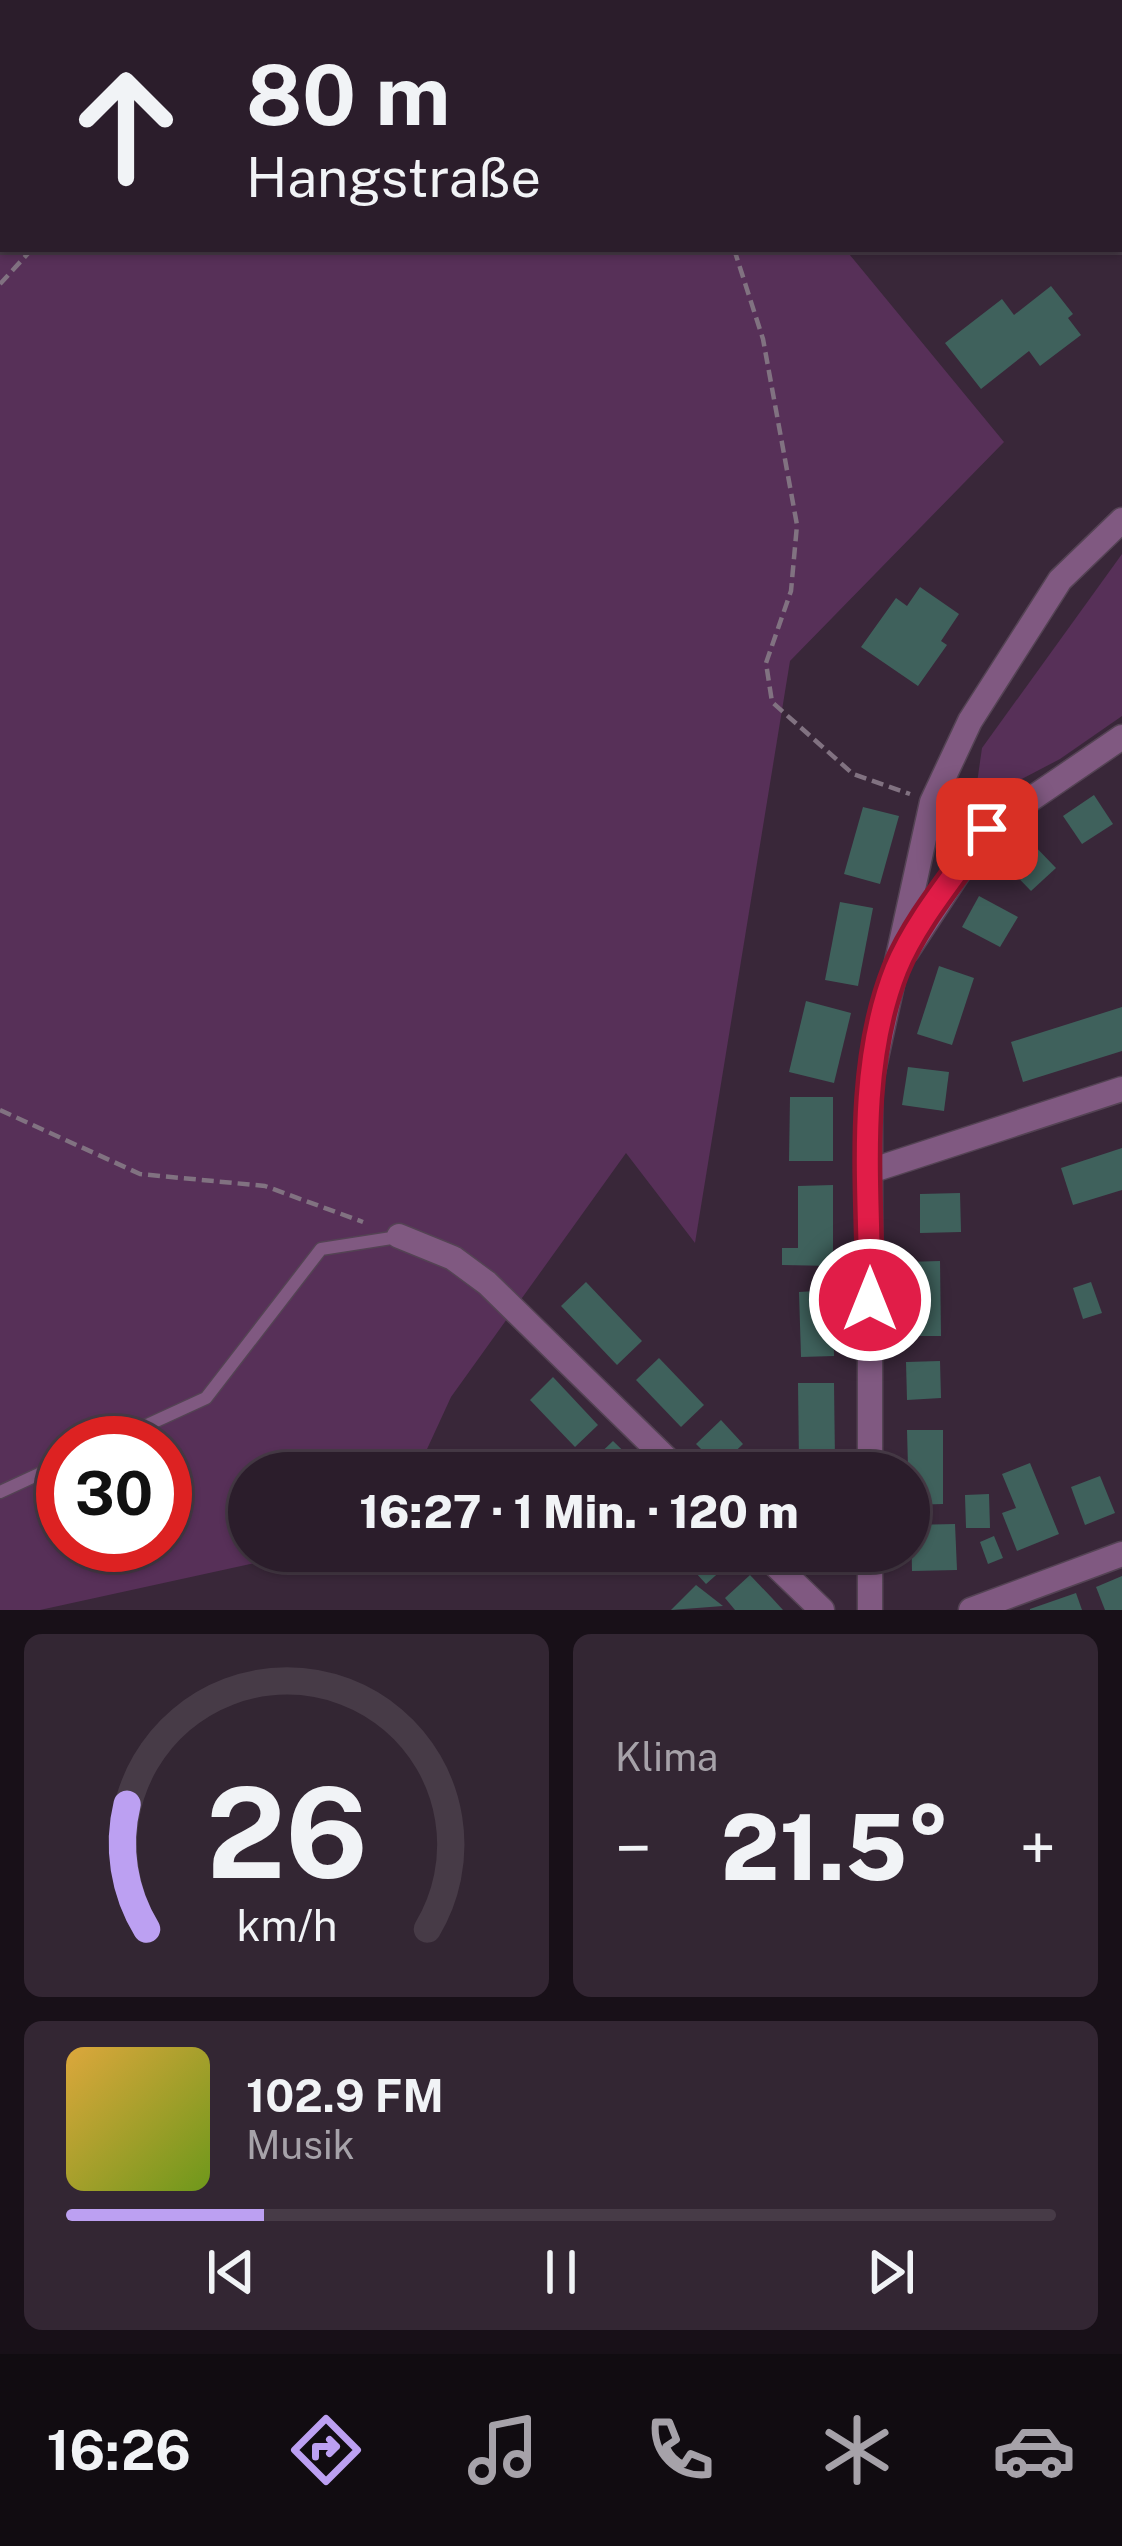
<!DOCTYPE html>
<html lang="de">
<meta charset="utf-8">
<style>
body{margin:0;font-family:"Public Sans",sans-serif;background:#332633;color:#f1f3f6;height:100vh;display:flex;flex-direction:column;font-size:45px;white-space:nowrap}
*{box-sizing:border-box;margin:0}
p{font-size:39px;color:#a6a2a9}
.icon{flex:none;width:66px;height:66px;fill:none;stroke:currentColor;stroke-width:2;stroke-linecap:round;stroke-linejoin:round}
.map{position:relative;height:1610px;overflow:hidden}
.drawer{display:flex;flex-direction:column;gap:24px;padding:24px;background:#181018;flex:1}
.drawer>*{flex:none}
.hud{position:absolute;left:0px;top:0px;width:1122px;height:252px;box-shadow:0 3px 9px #0004,0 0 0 3px #473b47;background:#2b1d2b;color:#f1f3f6;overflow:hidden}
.speed{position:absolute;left:36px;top:1416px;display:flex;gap:24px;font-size:60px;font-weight:700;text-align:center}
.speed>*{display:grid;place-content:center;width:156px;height:156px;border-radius:50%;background:#2b1d2b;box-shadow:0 3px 9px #0004,0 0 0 3px #473b47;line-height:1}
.speed .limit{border:18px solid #d22;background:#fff;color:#111}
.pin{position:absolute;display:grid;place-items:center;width:102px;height:102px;color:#fff;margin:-51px;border-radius:24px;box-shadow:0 6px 18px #0006}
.me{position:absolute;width:132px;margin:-66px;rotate:0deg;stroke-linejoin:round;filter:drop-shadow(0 0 9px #0008)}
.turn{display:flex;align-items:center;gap:42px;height:252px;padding:0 48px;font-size:54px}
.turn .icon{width:156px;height:156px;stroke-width:2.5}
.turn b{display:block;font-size:84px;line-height:102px}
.big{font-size:90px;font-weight:800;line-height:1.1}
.drawer .widget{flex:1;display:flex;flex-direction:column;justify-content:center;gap:18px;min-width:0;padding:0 42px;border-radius:18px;background:#332633}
.drawer .dial{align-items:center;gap:0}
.dial svg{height:312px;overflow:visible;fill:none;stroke:#473b47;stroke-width:7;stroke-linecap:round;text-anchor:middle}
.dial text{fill:#f1f3f6;stroke:none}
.song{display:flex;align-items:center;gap:36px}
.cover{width:144px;height:144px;border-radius:18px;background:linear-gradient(135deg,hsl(40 70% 55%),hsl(80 70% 35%))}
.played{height:12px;border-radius:6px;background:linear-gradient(90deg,#bca0f2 20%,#473b47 20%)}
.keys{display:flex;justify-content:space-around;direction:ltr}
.heat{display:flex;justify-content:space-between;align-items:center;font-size:66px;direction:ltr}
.drawer .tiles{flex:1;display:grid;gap:24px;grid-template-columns:1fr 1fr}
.widget:last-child{grid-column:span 2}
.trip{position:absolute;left:228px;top:1452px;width:702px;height:120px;border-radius:60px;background:#2b1d2b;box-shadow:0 3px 9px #0004,0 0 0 3px #473b47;font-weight:800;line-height:120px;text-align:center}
.tab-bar{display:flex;height:192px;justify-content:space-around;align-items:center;background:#110c11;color:#a6a2a9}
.tab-bar .icon{width:84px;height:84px}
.tab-bar .active{color:#bca0f2}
.tab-bar b{font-size:54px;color:#f1f3f6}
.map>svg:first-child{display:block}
.green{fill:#573058;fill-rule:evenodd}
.building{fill:#3f615c}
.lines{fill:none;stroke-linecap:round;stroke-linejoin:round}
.service-casing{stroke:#544354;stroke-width:15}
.minor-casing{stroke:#544354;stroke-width:27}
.path{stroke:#817281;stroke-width:4.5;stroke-dasharray:12 6;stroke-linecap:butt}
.service{stroke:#805981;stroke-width:12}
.minor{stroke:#805981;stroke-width:24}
.route-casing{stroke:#92132f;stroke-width:30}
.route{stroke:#e11d48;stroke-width:21}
</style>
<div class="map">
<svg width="1122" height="1610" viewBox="0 0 1122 1610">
<rect width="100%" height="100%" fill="#392739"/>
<g class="green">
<path d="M0,0H634L3,3V249H845L1004,442L790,661L695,1243L626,1153L451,1397L416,1473H249V1551H310L40,1610H0ZM63,1443H165V1545H63Z"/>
<path d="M1122,554V716L1060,759L974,804L982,748Z"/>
</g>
<g class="building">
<path d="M1051,286L1073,314L1068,318L1081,335L1040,366L1029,351L981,389L945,343L1002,299L1014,315Z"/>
<path d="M920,587L959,614L941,641L947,645L918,686L861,647L896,598L907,606Z"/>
<path d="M1094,795L1113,824L1082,844L1063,816Z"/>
<path d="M863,807L899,816L880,884L844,874Z"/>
<path d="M1029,840L1056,868L1031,891L1005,864Z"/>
<path d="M979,896L1018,917L1000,947L962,927Z"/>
<path d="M840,902L873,908L858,986L825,980Z"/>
<path d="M939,966L974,978L952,1045L917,1034Z"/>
<path d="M806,1001L851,1013L834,1083L789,1072Z"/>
<path d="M1122,1007V1051L1023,1082L1011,1042Z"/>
<path d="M908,1067L949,1072L944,1111L902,1105Z"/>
<path d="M790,1097H833V1161H789Z"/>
<path d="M1122,1148V1190L1073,1205L1061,1168Z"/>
<path d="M833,1185V1266L782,1265V1248H798V1186Z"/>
<path d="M960,1193L961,1232L920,1233V1194Z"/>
<path d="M940,1261L941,1336H906L905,1262Z"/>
<path d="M586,1282L642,1341L617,1365L561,1306Z"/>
<path d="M1091,1282L1102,1313L1083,1319L1073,1288Z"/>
<path d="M832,1290L834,1356L801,1357L799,1292Z"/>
<path d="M659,1358L704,1405L681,1427L636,1380Z"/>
<path d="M940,1361L941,1398L907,1400L906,1362Z"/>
<path d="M553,1377L598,1425L575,1447L530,1400Z"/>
<path d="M798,1383H834L835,1462L799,1463Z"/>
<path d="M721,1420L743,1444L719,1467L696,1444Z"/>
<path d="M907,1430H943V1504L909,1505Z"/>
<path d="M613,1441L646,1473H598L589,1464Z"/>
<path d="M755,1453L772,1473H732Z"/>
<path d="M1030,1463L1059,1534L1017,1551L1002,1513L1016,1508L1002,1474Z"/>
<path d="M1100,1476L1115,1513L1085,1525L1071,1487Z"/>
<path d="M989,1494L990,1528H966L965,1495Z"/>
<path d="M955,1524L957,1570L912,1571L911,1525Z"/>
<path d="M994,1536L1003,1558L988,1564L980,1542Z"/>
<path d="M648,1551H723L732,1561L706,1584L685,1561L679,1566L670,1557L651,1574L639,1560Z"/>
<path d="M750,1575L772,1598L783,1610H735L725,1598Z"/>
<path d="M1122,1576V1610H1105L1096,1587Z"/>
<path d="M696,1585L723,1606L671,1610Z"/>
<path d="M1076,1593L1082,1610H1030V1609Z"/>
</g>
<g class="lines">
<g class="service-casing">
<g id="service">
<path d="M108,1443L206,1398L321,1249L398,1237"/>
<path d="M0,1492L63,1463"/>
</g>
</g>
<g class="minor-casing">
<g id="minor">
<path d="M907,951L987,829L1122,737"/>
<path d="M870,1171L1122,1089"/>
<path d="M399,1236L453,1258L487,1283L681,1473"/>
<path d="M870,1473V1085L932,802L970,721L1060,580L1122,520"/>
<path d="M761,1551L822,1610"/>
<path d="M870,1551V1610"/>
<path d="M971,1610L1122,1554"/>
</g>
</g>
<g class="path">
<path d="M534,0L536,3"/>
<path d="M222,3L224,0"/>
<path d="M734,249L763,339L797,525L791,591L766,663L772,702L853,774L910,794"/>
<path d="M0,284L32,249"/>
<path d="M0,1110L140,1174L265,1186L363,1222"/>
</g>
<use href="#service" class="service"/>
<use href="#minor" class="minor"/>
</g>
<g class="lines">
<g class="route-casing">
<path id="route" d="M870,1300C870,1193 855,1072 896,969C916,920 957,873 987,829"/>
</g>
<use href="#route" class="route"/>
</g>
</svg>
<div class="speed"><div class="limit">30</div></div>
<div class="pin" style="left:987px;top:829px;background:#d93025"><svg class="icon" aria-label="arrive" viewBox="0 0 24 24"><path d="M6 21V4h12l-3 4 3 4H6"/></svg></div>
<svg class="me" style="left:870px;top:1300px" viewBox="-20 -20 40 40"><circle r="17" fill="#e11d48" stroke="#fff" stroke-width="3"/><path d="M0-11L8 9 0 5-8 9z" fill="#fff"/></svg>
<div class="trip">16:27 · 1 Min. · 120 m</div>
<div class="hud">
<div class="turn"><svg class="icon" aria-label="ahead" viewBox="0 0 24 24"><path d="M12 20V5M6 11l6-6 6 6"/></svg><div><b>80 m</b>Hangstraße</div></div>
</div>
</div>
<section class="drawer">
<div class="tiles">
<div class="widget dial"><svg viewBox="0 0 100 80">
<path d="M14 69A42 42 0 1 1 86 69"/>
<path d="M14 69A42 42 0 0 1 9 37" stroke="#bca0f2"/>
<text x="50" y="56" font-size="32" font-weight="700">26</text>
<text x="50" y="72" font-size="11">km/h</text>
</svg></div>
<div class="widget"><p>Klima</p>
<div class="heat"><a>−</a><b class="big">21.5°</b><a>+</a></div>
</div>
<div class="widget">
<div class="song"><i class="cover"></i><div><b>102.9 FM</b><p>Musik</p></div></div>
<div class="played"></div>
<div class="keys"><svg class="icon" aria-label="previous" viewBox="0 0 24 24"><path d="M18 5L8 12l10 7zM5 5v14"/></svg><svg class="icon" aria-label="pause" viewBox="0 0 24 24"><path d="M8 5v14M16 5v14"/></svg><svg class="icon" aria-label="next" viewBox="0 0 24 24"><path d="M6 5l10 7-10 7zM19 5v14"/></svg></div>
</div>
</div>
</section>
<nav class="tab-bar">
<b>16:26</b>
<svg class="icon active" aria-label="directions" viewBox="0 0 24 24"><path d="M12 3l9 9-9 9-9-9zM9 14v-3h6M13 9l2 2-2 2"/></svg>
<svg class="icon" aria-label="music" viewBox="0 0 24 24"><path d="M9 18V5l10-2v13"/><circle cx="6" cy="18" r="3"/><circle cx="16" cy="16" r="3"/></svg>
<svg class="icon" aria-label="phone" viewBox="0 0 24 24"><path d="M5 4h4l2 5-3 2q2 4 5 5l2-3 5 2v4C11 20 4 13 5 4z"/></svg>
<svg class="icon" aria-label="climate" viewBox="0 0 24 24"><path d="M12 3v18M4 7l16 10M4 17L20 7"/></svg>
<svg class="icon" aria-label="car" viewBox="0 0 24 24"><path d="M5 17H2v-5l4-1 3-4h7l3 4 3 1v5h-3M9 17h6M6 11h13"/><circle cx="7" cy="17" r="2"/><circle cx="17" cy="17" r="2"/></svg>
</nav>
